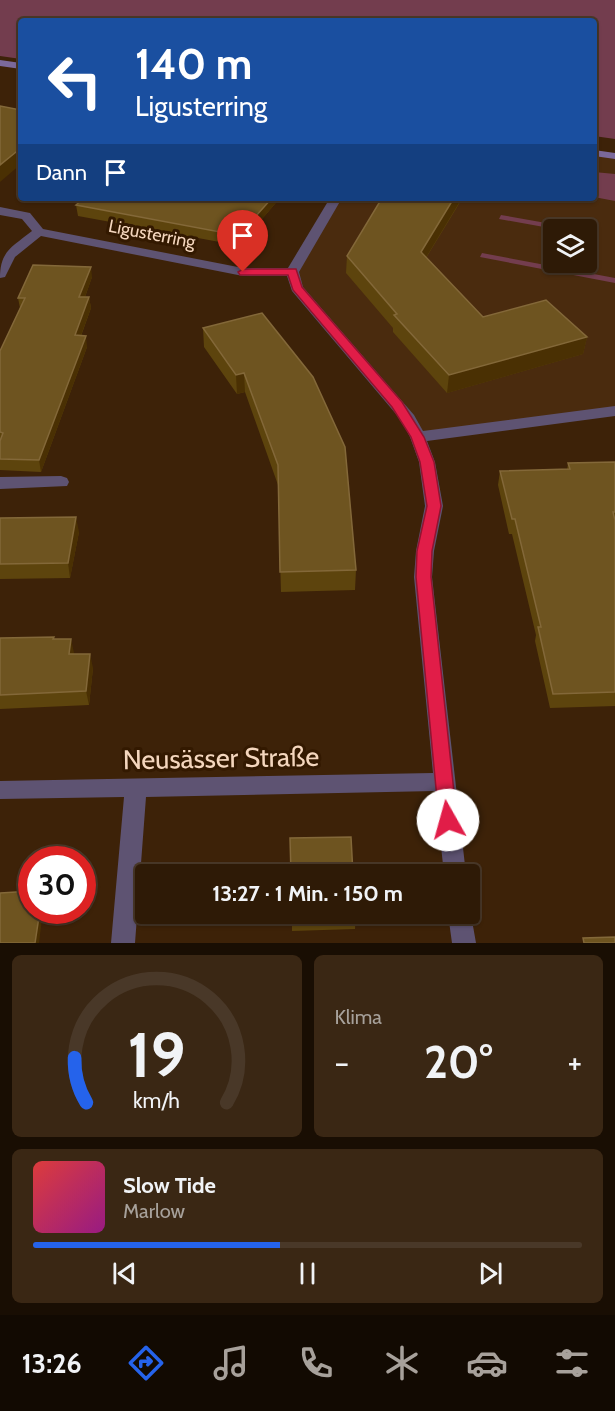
<!DOCTYPE html>
<html lang="de">
<meta charset="utf-8">
<style>
body{margin:0;font-family:Cabin,sans-serif;background:#3a2714;color:#f1f3f6;height:100vh;display:flex;flex-direction:column;font-size:22px;white-space:nowrap}
*{box-sizing:border-box;margin:0}
p{font-size:20px;color:#a7a19b}
.icon{flex:none;width:33px;height:33px;fill:none;stroke:currentColor;stroke-width:2;stroke-linecap:round;stroke-linejoin:round}
.map{position:relative;height:943px;overflow:hidden}
.sheet{display:flex;flex-direction:column;gap:12px;padding:12px;background:#190e03;flex:1}
.sheet>*{flex:none}
.banner{position:absolute;left:18px;top:18px;width:579px;height:183px;border-radius:6px;box-shadow:0 2px 4px #0004,0 0 0 2px #493828;background:#1a4fa0;color:#fff;overflow:hidden}
.tools{position:absolute;left:543px;top:219px;display:grid;gap:12px}
.tools a{display:grid;place-items:center;width:54px;height:54px;border-radius:6px;background:#2e1a06;box-shadow:0 2px 4px #0004,0 0 0 2px #493828;font-size:30px}
.speed{position:absolute;left:18px;top:846px;display:flex;gap:12px;font-size:30px;font-weight:700;text-align:center}
.speed>*{display:grid;place-content:center;width:78px;height:78px;border-radius:50%;background:#2e1a06;box-shadow:0 2px 4px #0004,0 0 0 2px #493828;line-height:1}
.speed .limit{border:9px solid #d22;background:#fff;color:#111}
.pin{position:absolute;display:grid;place-items:center;width:51px;height:51px;color:#fff;margin:-62px -26px;border-radius:50% 50% 50% 0;rotate:-45deg;box-shadow:0 0 6px #0007}
.pin .icon{rotate:45deg}
.me{position:absolute;width:66px;margin:-33px;rotate:353deg;stroke-linejoin:round;filter:drop-shadow(0 0 4px #0008)}
.turn{display:flex;align-items:center;gap:21px;height:126px;padding:0 18px;font-size:27px}
.turn .icon{width:78px;height:78px;stroke-width:2.5}
.turn b{display:block;font-size:42px;line-height:51px}
.then{display:flex;align-items:center;height:57px;padding:0 18px;background:#0003;gap:12px;font-size:22px}
.big{font-size:45px;font-weight:800;line-height:1.1}
.sheet .widget{flex:1;display:flex;flex-direction:column;justify-content:center;gap:9px;min-width:0;padding:0 21px;border-radius:9px;background:#3a2714}
.sheet .dial{align-items:center;gap:0}
.dial svg{height:156px;overflow:visible;fill:none;stroke:#493828;stroke-width:7;stroke-linecap:round;text-anchor:middle}
.dial text{fill:#f1f3f6;stroke:none}
.song{display:flex;align-items:center;gap:18px}
.cover{width:72px;height:72px;border-radius:9px;background:linear-gradient(135deg,hsl(0 70% 55%),hsl(310 70% 35%))}
.played{height:6px;border-radius:3px;background:linear-gradient(90deg,#2563eb 45%,#493828 45%)}
.keys{display:flex;justify-content:space-around;direction:ltr}
.heat{display:flex;justify-content:space-between;align-items:center;font-size:33px;direction:ltr}
.sheet .tiles{flex:1;display:grid;gap:12px;grid-template-columns:1fr 1fr}
.widget:last-child{grid-column:span 2}
.trip{position:absolute;left:135px;top:864px;width:345px;height:60px;border-radius:6px;background:#2e1a06;box-shadow:0 2px 4px #0004,0 0 0 2px #493828;font-weight:800;line-height:60px;text-align:center}
.tabs{display:flex;height:96px;justify-content:space-around;align-items:center;background:#120a02;color:#a7a19b}
.tabs .icon{width:42px;height:42px}
.tabs .selected{color:#2563eb}
.tabs b{font-size:27px;color:#f1f3f6}
.map>svg:first-child{display:block}
.built{fill:#4a2b0e;fill-rule:evenodd}
.green{fill:#733d4e}
.lines{fill:none;stroke-linecap:round;stroke-linejoin:round}
.minor{fill:#5e5372;fill-rule:evenodd}
.secondary{fill:#7b699b;fill-rule:evenodd}
.wall{fill:#5d440d}
.shaded-wall{fill:#4a3003}
.building{fill:#6e5420;stroke:#836839;stroke-width:1.5}
.route{fill:#e11d48;stroke:#92132f;stroke-width:1.5}
.labels{text-anchor:middle;dominant-baseline:central;stroke-width:6;stroke-linejoin:round;paint-order:stroke}
.far-street-label{font-size:18px;fill:#f4d6bd;stroke:#331900}
.near-street-label{font-size:27px;fill:#f4d6bd;stroke:#331900}
</style>
<div class="map">
<svg width="615" height="943" viewBox="0 0 615 943">
<rect width="100%" height="100%" fill="#3d2208"/>
<path class="built" d="M594,153L615,156V411L418,437L297,288L299,257L336,198H594ZM554,230H586V262H554Z"/>
<g class="green">
<path d="M0,0H615V139L594,136V21H21V59L0,56Z"/>
<path d="M594,172L615,174V201L594,197Z"/>
<path d="M501,215L580,229H555L499,219Z"/>
<path d="M482,253L615,278V283L480,257Z"/>
</g>
<g class="lines">
<g class="minor">
<path d="M330,198H342L299,272L303,287L414,415L423,431L615,406V416L427,441L435,462L443,506L434,551L432,577L466,874H444L435,791L146,797L135,943H111L124,797L0,799V781L433,773L414,577L416,551L425,506L419,462L410,437L401,420L292,291L287,276H243L41,236L15,257L5,277L0,278C0,251 12,247 32,231L22,219L0,215V207L30,213L43,229L243,268H288Z"/>
<path d="M61,476L67,478L69,482L67,486L0,489V477Z"/>
<path d="M470,909L476,943H452L448,914H470Z"/>
</g>
<g class="secondary">
<path d="M0,60L21,63V69L0,66Z"/>
<path d="M594,150L615,153V159L594,156Z"/>
</g>
</g>
<g class="wall">
<path d="M280,198L256,226L251,225L236,245L78,216L76,205Z"/>
<path d="M462,199L426,258L483,317L587,337L583,354L447,393L393,332V328L346,273L347,256Z"/>
<path d="M92,277L85,297H89L91,308L81,336L87,347L41,472L0,470V351L20,308L18,298Z"/>
<path d="M262,313L356,570L355,590L281,592L278,485L245,392L237,394L204,347L203,328Z"/>
<path d="M615,462V706L550,708L535,641L536,635L512,534H509L498,485L500,471L567,470L568,463Z"/>
<path d="M0,518L79,532L70,578L0,579Z"/>
<path d="M0,638L54,639L93,668L89,705L0,709Z"/>
<path d="M292,914H356L355,929L292,931Z"/>
</g>
<g class="shaded-wall">
<path d="M21,148V164L0,182V165Z"/>
<path d="M272,198H280L256,226V216Z"/>
<path d="M454,198H462L419,269L421,252Z"/>
<path d="M251,215V225L236,245V235Z"/>
<path d="M91,267L92,277L81,308L79,297Z"/>
<path d="M89,297L91,308L77,346L75,335Z"/>
<path d="M86,336L87,347L41,472L39,460Z"/>
<path d="M587,337L583,354L447,393L449,375Z"/>
<path d="M244,373L245,392L237,394L236,375Z"/>
<path d="M76,517L79,532L70,578L68,563Z"/>
<path d="M71,639L74,653L72,669L69,654Z"/>
<path d="M90,654L93,668L89,705L86,691Z"/>
<path d="M40,910H43L39,943H35Z"/>
</g>
<g class="building">
<path d="M0,106L21,110V148L0,165Z"/>
<path d="M84,198H272L256,216L251,215L236,235L76,205Z"/>
<path d="M382,198H454L421,252L483,317L546,300L587,337L449,375L394,315L397,314L347,256Z"/>
<path d="M33,265L91,267L79,297H89L75,335L86,336L39,460L0,459V441L3,433L0,432V351L25,298H18Z"/>
<path d="M262,313L313,377L345,447L356,570L280,572L278,465L244,373L236,375L203,328Z"/>
<path d="M615,462V512H613L615,520V692L553,694L538,627H541L515,519H512L500,471L570,469L568,463Z"/>
<path d="M76,517L68,563L0,564V518Z"/>
<path d="M54,637L53,639H71L69,654H90L86,691L0,695V638Z"/>
<path d="M351,837L353,874H291L290,838Z"/>
<path d="M32,891V910H40L35,943H0V893Z"/>
<path d="M292,914H356L292,916Z"/>
<path d="M615,937V943H584L583,938Z"/>
</g>
<path class="route" d="M243,269H296L302,287L402,402L424,437L434,462L441,506L432,551L431,577L457,820L454,826L448,828L441,826L439,820L416,577L417,551L427,506L420,462L411,437L392,407L293,290L288,275H240L238,272Z"/>
<g class="labels">
<g class="far-street-label">
<text transform="translate(152 234) rotate(11)">Ligusterring</text>
</g>
<g class="near-street-label">
<text transform="translate(221 758) rotate(-1)">Neusässer Straße</text>
</g>
</g>
</svg>
<div class="tools">
<a><svg class="icon" aria-label="layers" viewBox="0 0 24 24"><path d="M12 4l9 5-9 5-9-5zM3 14l9 5 9-5"/></svg></a>
</div>
<div class="speed"><div class="limit">30</div></div>
<div class="pin" style="left:243px;top:272px;background:#d93025"><svg class="icon" aria-label="arrive" viewBox="0 0 24 24"><path d="M6 21V4h12l-3 4 3 4H6"/></svg></div>
<svg class="me" style="left:448px;top:820px" viewBox="-20 -20 40 40"><circle r="19" fill="#fff"/><path d="M0-13L10 11 0 6-10 11z" fill="#e11d48"/></svg>
<div class="trip">13:27 · 1 Min. · 150 m</div>
<div class="banner">
<div class="turn"><svg class="icon" aria-label="left" viewBox="0 0 24 24"><path d="M17 20v-9H6M10 6l-5 5 5 5"/></svg><div><b>140 m</b>Ligusterring</div></div>
<div class="then">Dann<svg class="icon" aria-label="arrive" viewBox="0 0 24 24"><path d="M6 21V4h12l-3 4 3 4H6"/></svg></div>
</div>
</div>
<section class="sheet">
<div class="tiles">
<div class="widget dial"><svg viewBox="0 0 100 80">
<path d="M14 69A42 42 0 1 1 86 69"/>
<path d="M14 69A42 42 0 0 1 8 46" stroke="#2563eb"/>
<text x="50" y="56" font-size="32" font-weight="700">19</text>
<text x="50" y="72" font-size="11">km/h</text>
</svg></div>
<div class="widget"><p>Klima</p>
<div class="heat"><a>−</a><b class="big">20°</b><a>+</a></div>
</div>
<div class="widget">
<div class="song"><i class="cover"></i><div><b>Slow Tide</b><p>Marlow</p></div></div>
<div class="played"></div>
<div class="keys"><svg class="icon" aria-label="previous" viewBox="0 0 24 24"><path d="M18 5L8 12l10 7zM5 5v14"/></svg><svg class="icon" aria-label="pause" viewBox="0 0 24 24"><path d="M8 5v14M16 5v14"/></svg><svg class="icon" aria-label="next" viewBox="0 0 24 24"><path d="M6 5l10 7-10 7zM19 5v14"/></svg></div>
</div>
</div>
</section>
<nav class="tabs">
<b>13:26</b>
<svg class="icon selected" aria-label="directions" viewBox="0 0 24 24"><path d="M12 3l9 9-9 9-9-9zM9 14v-3h6M13 9l2 2-2 2"/></svg>
<svg class="icon" aria-label="music" viewBox="0 0 24 24"><path d="M9 18V5l10-2v13"/><circle cx="6" cy="18" r="3"/><circle cx="16" cy="16" r="3"/></svg>
<svg class="icon" aria-label="phone" viewBox="0 0 24 24"><path d="M5 4h4l2 5-3 2q2 4 5 5l2-3 5 2v4C11 20 4 13 5 4z"/></svg>
<svg class="icon" aria-label="climate" viewBox="0 0 24 24"><path d="M12 3v18M4 7l16 10M4 17L20 7"/></svg>
<svg class="icon" aria-label="car" viewBox="0 0 24 24"><path d="M5 17H2v-5l4-1 3-4h7l3 4 3 1v5h-3M9 17h6M6 11h13"/><circle cx="7" cy="17" r="2"/><circle cx="17" cy="17" r="2"/></svg>
<svg class="icon" aria-label="filters" viewBox="0 0 24 24"><path d="M4 7h16M4 17h16"/><circle cx="9" cy="7" r="2"/><circle cx="15" cy="17" r="2"/></svg>
</nav>
